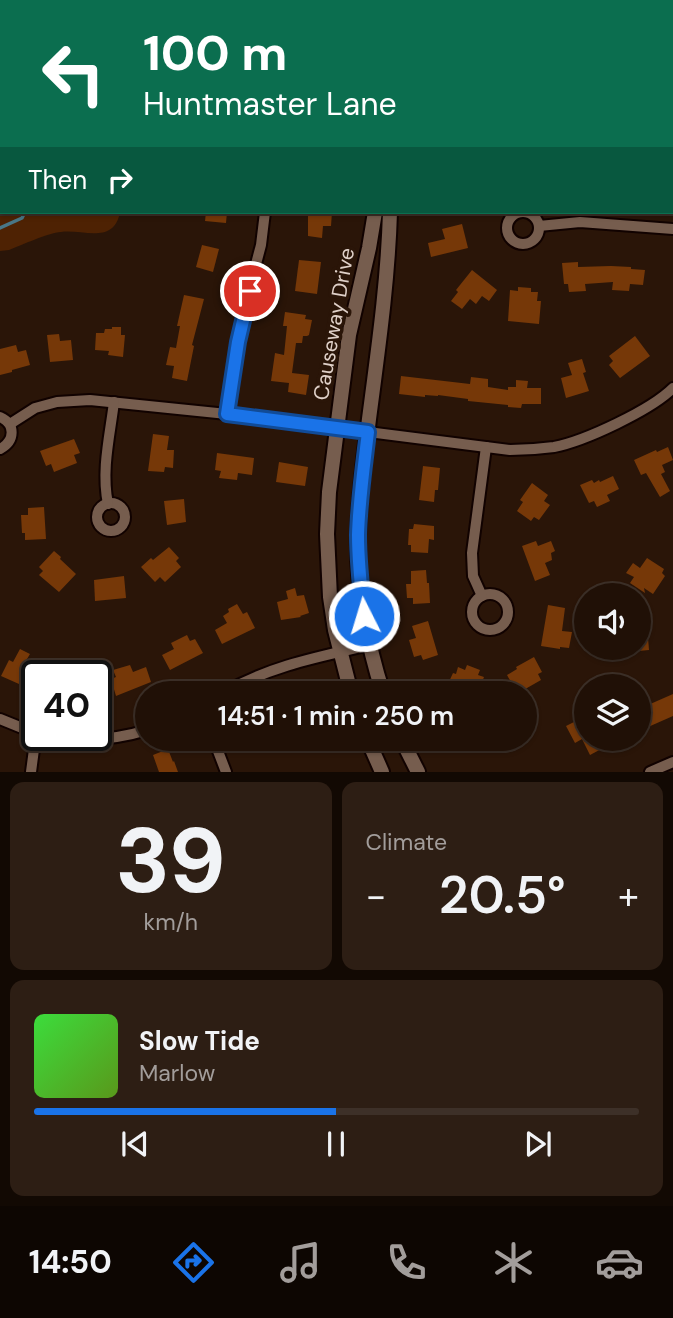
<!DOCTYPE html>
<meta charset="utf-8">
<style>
body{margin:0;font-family:"DM Sans",sans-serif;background:#2d1e14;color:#f1f3f6;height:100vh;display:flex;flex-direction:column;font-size:26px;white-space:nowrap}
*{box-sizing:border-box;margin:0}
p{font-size:23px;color:#a29d9b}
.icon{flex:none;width:38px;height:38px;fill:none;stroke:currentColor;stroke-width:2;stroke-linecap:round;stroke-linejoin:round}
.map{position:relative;height:772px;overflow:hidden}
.drawer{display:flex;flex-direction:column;gap:10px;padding:10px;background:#120903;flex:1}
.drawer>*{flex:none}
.banner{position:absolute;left:0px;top:0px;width:674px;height:214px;box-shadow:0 2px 5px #0004,0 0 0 2px #3d3028;background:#0b6e4f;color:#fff;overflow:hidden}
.buttons{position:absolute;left:574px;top:583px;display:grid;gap:14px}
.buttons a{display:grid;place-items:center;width:77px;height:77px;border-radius:50%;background:#201006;box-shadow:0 2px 5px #0004,0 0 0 2px #3d3028;font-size:35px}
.speed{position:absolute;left:21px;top:660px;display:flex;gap:14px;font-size:35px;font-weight:700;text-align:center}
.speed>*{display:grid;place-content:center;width:91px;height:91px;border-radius:50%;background:#201006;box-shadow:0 2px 5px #0004,0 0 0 2px #3d3028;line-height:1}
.speed .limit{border:4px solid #111;border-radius:10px;background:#fff;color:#111}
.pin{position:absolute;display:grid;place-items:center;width:60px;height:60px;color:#fff;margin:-30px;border:4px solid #fff;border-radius:50%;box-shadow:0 2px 7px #0007}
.me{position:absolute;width:77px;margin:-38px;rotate:355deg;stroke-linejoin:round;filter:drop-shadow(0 0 5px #0008)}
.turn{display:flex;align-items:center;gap:24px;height:147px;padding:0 28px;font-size:32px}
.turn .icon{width:91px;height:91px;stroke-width:2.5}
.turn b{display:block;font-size:49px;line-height:60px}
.then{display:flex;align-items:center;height:66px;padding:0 28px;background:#0003;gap:14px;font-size:26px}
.big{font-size:52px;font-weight:600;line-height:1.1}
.drawer .widget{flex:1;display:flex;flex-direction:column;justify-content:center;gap:10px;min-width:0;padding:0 24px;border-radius:14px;background:#2d1e14}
.drawer .dial{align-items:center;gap:0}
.dial b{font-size:91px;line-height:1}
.song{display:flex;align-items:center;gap:21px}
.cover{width:84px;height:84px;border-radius:10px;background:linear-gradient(135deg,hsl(120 70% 55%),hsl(90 70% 35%))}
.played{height:7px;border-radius:4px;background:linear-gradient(90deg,#1a73e8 50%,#3d3028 50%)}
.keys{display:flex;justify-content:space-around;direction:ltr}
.heat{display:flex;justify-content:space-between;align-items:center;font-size:38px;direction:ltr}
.drawer .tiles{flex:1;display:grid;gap:10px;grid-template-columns:1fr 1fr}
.widget:last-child{grid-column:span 2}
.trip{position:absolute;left:135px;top:681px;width:402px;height:70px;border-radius:35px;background:#201006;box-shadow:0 2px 5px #0004,0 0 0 2px #3d3028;font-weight:600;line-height:70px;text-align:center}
.tabs{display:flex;height:112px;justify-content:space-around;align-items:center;background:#0d0602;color:#a29d9b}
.tabs .icon{width:49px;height:49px}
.tabs .active{color:#1a73e8}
.tabs b{font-size:32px;color:#f1f3f6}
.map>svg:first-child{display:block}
.green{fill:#4e2203}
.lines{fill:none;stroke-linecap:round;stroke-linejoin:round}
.stream{stroke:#497787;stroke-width:3.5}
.building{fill:#763808}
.minor-casing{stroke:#110200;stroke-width:14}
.tertiary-casing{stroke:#110200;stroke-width:18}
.minor{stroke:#765d4e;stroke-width:10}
.tertiary{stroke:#765d4e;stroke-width:14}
.route-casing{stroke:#114b97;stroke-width:18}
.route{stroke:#1a73e8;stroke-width:12}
.labels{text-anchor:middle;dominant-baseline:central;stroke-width:7;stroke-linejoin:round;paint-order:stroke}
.street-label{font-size:21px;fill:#dfd0c8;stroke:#2a1508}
</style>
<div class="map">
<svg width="673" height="772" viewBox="0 0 673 772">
<rect width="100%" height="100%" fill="#2a1508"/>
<path class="green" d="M2,182V212H120C114,245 83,229 61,232C48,233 22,245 9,250L0,251V186Z"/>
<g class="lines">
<g class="stream">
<path d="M126,2V0"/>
<path d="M0,228L22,218L25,212"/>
</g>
</g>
<g class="building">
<path d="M206,212H227L226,223L205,221Z"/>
<path d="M308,212H332L331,226H323L322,238L308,236Z"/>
<path d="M462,224L468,248L431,257L428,243L445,239L442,229Z"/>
<path d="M202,245L219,249L213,272L196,267Z"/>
<path d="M299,260L321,262L317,294L295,291Z"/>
<path d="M578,262V267L611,266L631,267V269L645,270L643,285L630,284L629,291L612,290L613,282L585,284L586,291L569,292L568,284H564L562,263Z"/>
<path d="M472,270L497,290L489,301L482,296L476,304L470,299L462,309L451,301L458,292L456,290Z"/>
<path d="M518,287L531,288V292H538L537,301H541L539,324L508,321L510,290L518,291Z"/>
<path d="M184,295L204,299L192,345L194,346L187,381L172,378L174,366L166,365L170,347L176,348L180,326H177Z"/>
<path d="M285,312L306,315L305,319L312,320L309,335L307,336H303L302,343H296L292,373L309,375L306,395L288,392L289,383L271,381L275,353L284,355L287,326H283Z"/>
<path d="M112,327H121V335H125L123,357L108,355L109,351L95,350L96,333H104L105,329H112Z"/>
<path d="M59,334L60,341L71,340L73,360L50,362L47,335Z"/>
<path d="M635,336L650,356L620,378L609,365L613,361L609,356Z"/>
<path d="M16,345L18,352L26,350L30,365L12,370V372L0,375V349Z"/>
<path d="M582,359L586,372L583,373L589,391L566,398L561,378L572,375L568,363Z"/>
<path d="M401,376L470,384L471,377L488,379V387L508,390V387H516V380L528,381L527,388H541V404H522L521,408L508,407V405L468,401V399L438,395V396L425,395V397L399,394Z"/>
<path d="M153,434L169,436L167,450H174L173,468L165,467L164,472L148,471Z"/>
<path d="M74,439L80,453L74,455L77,463L54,472L51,464L46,466L40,451Z"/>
<path d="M668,447L673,460L662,465L665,472L661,474L670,491L660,497L646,473L641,475L634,460L656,450L657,452Z"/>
<path d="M217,453L254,458L252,475L238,473L237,480L219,478L221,471L215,470Z"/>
<path d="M279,462L308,467L305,486L276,482Z"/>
<path d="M423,466L440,468L438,490H435L434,502L419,500Z"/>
<path d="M613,476L619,489L607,495L610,501L597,507L594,501L589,503L580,485L592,480L594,483L599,480L600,482Z"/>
<path d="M532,483L548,495L544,501L550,505L539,520L534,517L531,521L517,511L523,502L520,500Z"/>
<path d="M184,499L186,522L167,525L164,501Z"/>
<path d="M44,507L46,539L25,540V533H22L21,515H28V508Z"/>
<path d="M414,524L434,526V540L429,539L428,553L411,552V545H408L409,529H413Z"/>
<path d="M536,541L538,546L551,541L555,551L551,553L552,560L545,563L550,575L535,581L522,546Z"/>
<path d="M169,547L179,558L176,561L181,567L165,582L160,577L155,582L141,567L151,558L153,560Z"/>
<path d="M54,551L61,557L60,559L76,574L59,592L39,575L43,571L39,567Z"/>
<path d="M647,558L664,569L662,573L665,576L653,594L644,588L645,593L630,583L634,577L626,573L633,563L640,568Z"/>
<path d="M426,570L427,583H429L430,603L413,604V598H407L406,584H411V571Z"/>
<path d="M124,576L126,598L95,601L94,580Z"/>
<path d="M295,588L297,596L304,595L309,613L300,616L301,617L281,620L277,602L288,599L286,591Z"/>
<path d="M645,600L649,650L639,651V601Z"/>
<path d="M237,604L243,614L247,612L255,628L222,644L215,630L227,623L223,616L229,612L228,609Z"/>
<path d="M548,605L565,608L562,631L572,632L569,648L560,647V649L541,646Z"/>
<path d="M428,621L438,655L423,660L421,655L414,657L409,640L416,638L412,626Z"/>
<path d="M187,635L190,641L195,639L203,653L170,670L162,655L174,649L171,643Z"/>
<path d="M20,649L30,654L27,659L33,663L30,670L37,674V692L1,676L9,660L13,662Z"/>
<path d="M534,657L542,672L538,674L541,680L520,692L517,686L514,688L507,675L517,669L516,667Z"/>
<path d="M130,665L133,672L146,667L151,682L116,696L111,679L116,677L113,670Z"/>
<path d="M467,665L480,670L478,675L484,677L478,693H457L458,690L447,686L453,673L456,674L458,667L465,670Z"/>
<path d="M639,684L648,705L673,694V716L639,731Z"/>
<path d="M584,717L586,722V737L584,738H622L590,755L582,739L575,743L566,726Z"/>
<path d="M168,749L173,762L174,761L178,772H159L153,755Z"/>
</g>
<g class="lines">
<g class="minor-casing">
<g id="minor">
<path d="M490,0L491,2"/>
<circle cx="523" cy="228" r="16"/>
<path d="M539,226L580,222L673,229"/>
<path d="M227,414L238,342L243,313L261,245L265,212"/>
<path d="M0,417C16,424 15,441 0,449"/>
<path d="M10,424L35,408L57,402L90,400L227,414L510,450C525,450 539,449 554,447C585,441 651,410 673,388"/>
<circle cx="111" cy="517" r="14"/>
<path d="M108,504C101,470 110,435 114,402"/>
<circle cx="490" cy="612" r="18"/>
<path d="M482,596L473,576L472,553L486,447"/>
<path d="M223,693C270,666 318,657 370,645"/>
<path d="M0,719L37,734"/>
<path d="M44,735C79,742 112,741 147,730"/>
<path d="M213,738L226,772"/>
<path d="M31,772L36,734"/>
<path d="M650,772L673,762"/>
</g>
</g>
<g class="tertiary-casing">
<g id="tertiary">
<path d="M350,0L351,2"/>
<path d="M351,693L335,630L330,597L327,534L329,492L349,335L369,248L375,212"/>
<path d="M383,693C367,643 357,589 358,536C359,497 364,458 369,419C378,350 388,281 390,212"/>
<path d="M367,738L382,772"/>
<path d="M401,738L418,772"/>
</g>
</g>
<use href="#minor" class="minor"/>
<use href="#tertiary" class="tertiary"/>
</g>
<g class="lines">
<g class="route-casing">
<path id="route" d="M250,291L238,342L227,414L368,432C364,466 359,500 358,535C358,562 361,589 364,616"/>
</g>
<use href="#route" class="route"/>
</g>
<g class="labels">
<g class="street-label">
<text transform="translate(334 324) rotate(-80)">Causeway Drive</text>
</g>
</g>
</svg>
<div class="buttons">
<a><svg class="icon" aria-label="sound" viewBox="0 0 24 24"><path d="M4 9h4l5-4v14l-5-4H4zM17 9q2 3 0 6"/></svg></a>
<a><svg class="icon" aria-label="layers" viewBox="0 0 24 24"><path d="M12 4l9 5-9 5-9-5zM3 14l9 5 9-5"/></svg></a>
</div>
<div class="speed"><div class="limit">40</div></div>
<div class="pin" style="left:250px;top:291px;background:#d93025"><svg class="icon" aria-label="arrive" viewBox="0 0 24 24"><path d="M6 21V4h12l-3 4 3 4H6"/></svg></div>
<svg class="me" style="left:364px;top:616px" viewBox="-20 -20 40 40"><circle r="17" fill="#1a73e8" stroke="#fff" stroke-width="3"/><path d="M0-11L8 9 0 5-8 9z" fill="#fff"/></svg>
<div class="trip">14:51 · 1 min · 250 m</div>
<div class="banner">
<div class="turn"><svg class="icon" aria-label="left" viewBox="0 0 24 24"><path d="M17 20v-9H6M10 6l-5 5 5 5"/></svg><div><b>100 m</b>Huntmaster Lane</div></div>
<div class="then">Then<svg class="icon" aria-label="right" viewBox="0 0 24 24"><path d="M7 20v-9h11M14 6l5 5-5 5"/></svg></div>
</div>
</div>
<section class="drawer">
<div class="tiles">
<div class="widget dial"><b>39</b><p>km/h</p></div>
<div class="widget"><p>Climate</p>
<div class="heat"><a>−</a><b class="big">20.5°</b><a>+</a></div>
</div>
<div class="widget">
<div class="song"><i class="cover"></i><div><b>Slow Tide</b><p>Marlow</p></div></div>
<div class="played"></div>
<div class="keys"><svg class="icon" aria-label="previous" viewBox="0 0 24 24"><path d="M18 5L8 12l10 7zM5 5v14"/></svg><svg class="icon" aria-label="pause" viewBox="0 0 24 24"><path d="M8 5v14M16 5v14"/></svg><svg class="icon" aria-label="next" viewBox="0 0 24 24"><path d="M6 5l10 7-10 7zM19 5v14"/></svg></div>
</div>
</div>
</section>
<nav class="tabs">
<b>14:50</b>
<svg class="icon active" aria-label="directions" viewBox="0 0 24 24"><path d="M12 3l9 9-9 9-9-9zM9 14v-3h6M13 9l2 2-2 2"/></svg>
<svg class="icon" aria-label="music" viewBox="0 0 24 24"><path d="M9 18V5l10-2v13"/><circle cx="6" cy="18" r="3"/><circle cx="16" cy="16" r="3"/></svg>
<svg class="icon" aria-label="phone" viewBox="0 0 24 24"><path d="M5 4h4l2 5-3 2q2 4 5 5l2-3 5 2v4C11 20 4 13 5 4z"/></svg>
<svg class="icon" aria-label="climate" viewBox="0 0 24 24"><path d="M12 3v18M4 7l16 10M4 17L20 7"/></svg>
<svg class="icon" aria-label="car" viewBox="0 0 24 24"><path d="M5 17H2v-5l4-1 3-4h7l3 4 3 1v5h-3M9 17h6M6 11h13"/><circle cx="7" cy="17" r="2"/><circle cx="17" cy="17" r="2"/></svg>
</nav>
